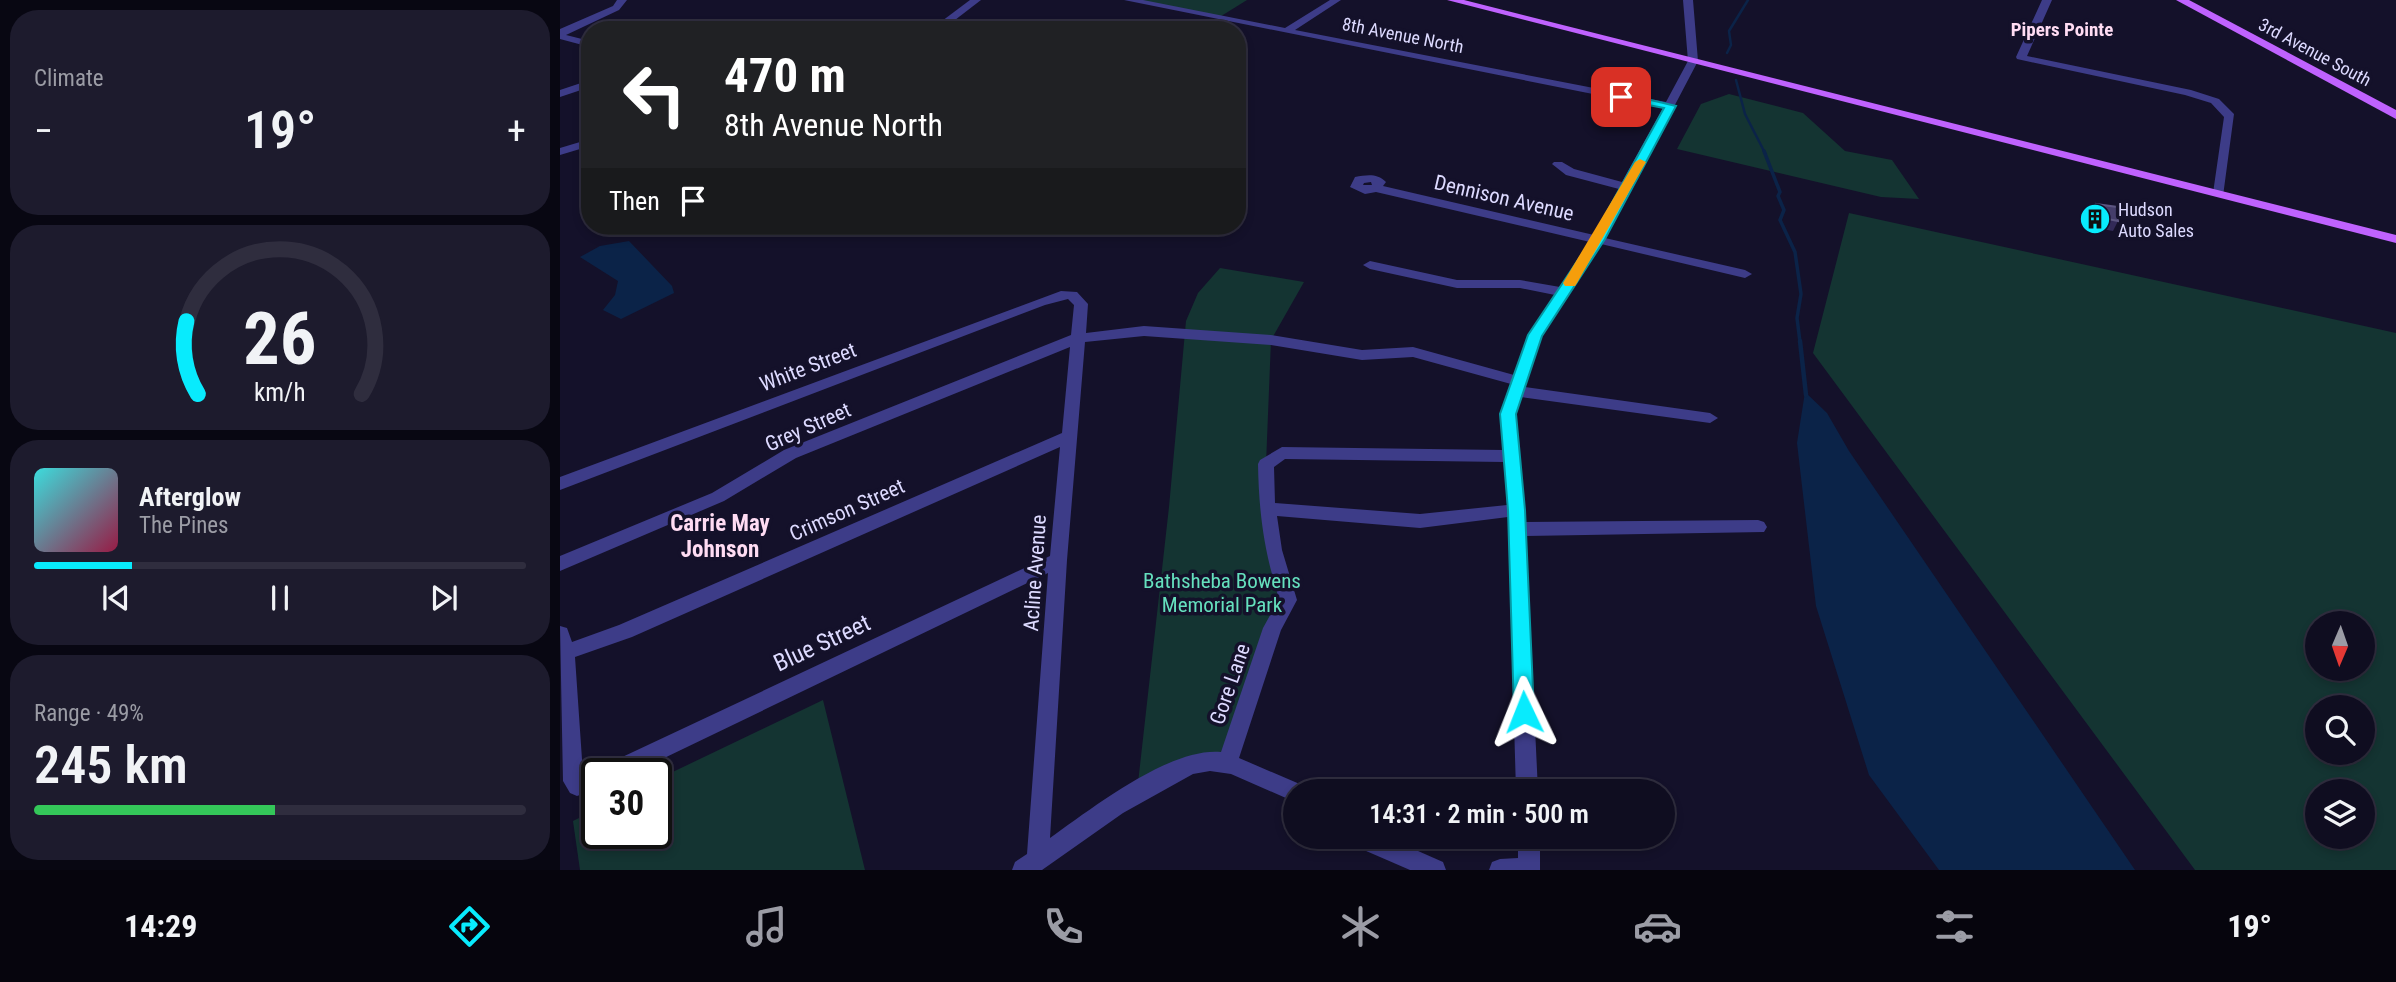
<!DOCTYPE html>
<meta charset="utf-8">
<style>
body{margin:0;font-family:"Roboto Condensed",sans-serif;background:#1d1b2d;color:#f1f3f6;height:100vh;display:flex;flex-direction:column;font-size:26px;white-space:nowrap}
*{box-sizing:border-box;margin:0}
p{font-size:23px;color:#9b9ca5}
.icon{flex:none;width:38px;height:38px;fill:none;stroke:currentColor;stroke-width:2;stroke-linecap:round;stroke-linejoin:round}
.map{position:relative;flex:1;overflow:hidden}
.panel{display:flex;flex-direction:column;gap:10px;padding:10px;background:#080712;width:560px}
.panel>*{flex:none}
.banner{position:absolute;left:21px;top:21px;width:665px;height:214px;border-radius:28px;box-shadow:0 4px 10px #0003,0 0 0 2px #2f2d3e;background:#202124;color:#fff;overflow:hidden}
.needle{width:46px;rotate:182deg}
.tools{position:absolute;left:1745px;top:611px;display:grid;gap:14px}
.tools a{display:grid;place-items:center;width:70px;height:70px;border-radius:50%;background:#0f0d20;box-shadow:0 4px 10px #0003,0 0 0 2px #2f2d3e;font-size:35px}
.speed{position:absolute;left:21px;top:758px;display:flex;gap:14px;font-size:35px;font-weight:700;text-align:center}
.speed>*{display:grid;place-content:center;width:91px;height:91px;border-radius:50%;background:#0f0d20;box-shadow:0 4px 10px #0003,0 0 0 2px #2f2d3e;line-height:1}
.speed .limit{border:4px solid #111;border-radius:10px;background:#fff;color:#111}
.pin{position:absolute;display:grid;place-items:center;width:60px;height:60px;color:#fff;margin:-30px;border-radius:14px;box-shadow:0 4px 10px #0006}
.me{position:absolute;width:77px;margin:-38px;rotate:358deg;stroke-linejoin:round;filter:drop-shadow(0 0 5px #0008)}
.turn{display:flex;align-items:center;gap:24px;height:147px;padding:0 28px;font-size:32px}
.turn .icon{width:91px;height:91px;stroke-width:2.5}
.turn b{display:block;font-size:49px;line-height:60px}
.then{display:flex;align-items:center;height:66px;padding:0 28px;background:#0003;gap:14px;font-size:26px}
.big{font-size:52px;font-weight:600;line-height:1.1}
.panel .card{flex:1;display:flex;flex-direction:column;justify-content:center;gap:10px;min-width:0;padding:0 24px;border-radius:28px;background:#1d1b2d}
.panel .dial{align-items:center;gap:0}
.dial svg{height:182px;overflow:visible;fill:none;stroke:#2f2d3e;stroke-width:7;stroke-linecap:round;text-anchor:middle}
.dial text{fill:#f1f3f6;stroke:none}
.song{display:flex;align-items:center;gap:21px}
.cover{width:84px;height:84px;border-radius:10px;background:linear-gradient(135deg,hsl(180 70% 55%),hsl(340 70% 35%))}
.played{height:7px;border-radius:4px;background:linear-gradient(90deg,#08ebfd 20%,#2f2d3e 20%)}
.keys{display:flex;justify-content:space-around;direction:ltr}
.heat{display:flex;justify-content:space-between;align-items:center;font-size:38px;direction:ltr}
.charge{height:10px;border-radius:5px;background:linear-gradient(90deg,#34c759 49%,#2f2d3e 0)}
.trip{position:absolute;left:723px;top:779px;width:392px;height:70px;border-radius:35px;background:#0f0d20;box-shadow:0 4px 10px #0003,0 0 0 2px #2f2d3e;font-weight:600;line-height:70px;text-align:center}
.dock{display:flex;height:112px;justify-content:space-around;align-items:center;background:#06050d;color:#9b9ca5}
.dock .icon{width:49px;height:49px}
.dock .current{color:#08ebfd}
.dock b{font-size:32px;color:#f1f3f6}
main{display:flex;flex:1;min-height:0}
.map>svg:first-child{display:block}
.green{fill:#143432;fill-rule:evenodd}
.water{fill:#0b2348}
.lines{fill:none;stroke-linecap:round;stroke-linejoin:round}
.stream-far2{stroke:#0b2348;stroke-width:2.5}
.stream-far1{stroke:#0b2348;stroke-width:3.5}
.stream{stroke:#0b2348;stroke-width:4.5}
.minor{fill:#3d3c88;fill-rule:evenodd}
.major{fill:#bf62fe;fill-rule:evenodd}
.wall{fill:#322a58}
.building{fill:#443d6a;stroke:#5c5681;stroke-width:2}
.route{fill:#08ebfd;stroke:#0599a4;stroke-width:2}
.slow{fill:#f59e0b}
.labels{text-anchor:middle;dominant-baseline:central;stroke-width:7;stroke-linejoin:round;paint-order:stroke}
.far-street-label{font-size:18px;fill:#dddaff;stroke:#14112a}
.far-poi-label{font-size:18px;fill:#dddaff;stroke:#14112a;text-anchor:start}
.far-neighbourhood-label{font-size:19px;font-weight:bold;fill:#ffdcf3;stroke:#14112a}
.street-label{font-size:21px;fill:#dddaff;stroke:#14112a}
.park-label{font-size:21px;fill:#65e0be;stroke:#14112a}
.neighbourhood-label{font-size:23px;font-weight:bold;fill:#ffdcf3;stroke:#14112a}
.near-street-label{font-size:24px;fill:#dddaff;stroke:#14112a}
</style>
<main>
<section class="panel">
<div class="card"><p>Climate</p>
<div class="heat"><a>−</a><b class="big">19°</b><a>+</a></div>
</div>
<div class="card dial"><svg viewBox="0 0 100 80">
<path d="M14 69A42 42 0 1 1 86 69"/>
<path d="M14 69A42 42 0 0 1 9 37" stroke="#08ebfd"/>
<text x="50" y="56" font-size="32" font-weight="700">26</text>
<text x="50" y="72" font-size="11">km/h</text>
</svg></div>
<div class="card">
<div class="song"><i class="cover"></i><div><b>Afterglow</b><p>The Pines</p></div></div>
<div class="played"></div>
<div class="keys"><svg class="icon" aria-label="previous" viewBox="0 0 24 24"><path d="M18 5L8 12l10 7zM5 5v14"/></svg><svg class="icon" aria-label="pause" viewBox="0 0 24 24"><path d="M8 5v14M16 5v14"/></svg><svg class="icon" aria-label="next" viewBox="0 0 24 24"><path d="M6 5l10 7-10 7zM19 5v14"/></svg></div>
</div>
<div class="card"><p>Range · 49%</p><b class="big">245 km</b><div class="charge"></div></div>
</section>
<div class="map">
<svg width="1836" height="870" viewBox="0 0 1836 870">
<rect width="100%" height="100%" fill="#14112a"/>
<g class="green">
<path d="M576,0H687L658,18Z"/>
<path d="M1169,94L1243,113L1285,151L1332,160L1359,199L1321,197L1117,149L1141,104Z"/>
<path d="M1289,213L1836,333V870H1635L1253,353ZM1802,623V668H1757V623ZM1802,707V752H1757V707ZM1802,791V836H1757V791Z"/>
<path d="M660,268L744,282L711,340L706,464L728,600L667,764L614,770L577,792L609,507L626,321L638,293Z"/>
<path d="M263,700L305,870H20L13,821L37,809V833H96V780Z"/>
</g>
<g class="water">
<path d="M69,241L112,286L114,293L61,319L43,310L55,295L58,281L20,257L40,246Z"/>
<path d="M1245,392L1267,413L1289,451L1575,870H1379L1309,775L1256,606L1237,443Z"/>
</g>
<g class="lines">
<g class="stream-far2">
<path d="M1167,53L1171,45L1169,31L1188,0"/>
<path d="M1176,80L1185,114L1205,153"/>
</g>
<path class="stream-far1" d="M1204,151L1220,192L1218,196L1224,210L1220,220L1235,252L1241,294L1237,318L1240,342"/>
<path class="stream" d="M1240,341L1246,395"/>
<g class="minor">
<path d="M57,0H67L59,10L6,35L30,41V47L0,39V29L53,6Z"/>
<path d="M410,0H421L382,30H370Z"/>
<path d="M564,0H583L725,28L770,0H781L735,30L1106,102L1128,61L1123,0H1133L1138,61L1045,238L1185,270L1192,274L1185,278L1041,244L982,335L965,387L1150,413L1158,418L1150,423L961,397L956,414L965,522L1198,520L1204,522L1207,527L1204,532L966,536L978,791H956L948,517L860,528L717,516L722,550L737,600L721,630L679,758L742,785L745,791H735V802L671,774L650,771L633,774L563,813L482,870H452L455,862L467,854L488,573L71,774H37V789L17,796L10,793L3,781L0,626L7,628L12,642L59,625L502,433L510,347L236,458L164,501L0,571V556L152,493L224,450L511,335L514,305L508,299L485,305L0,490V477L501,291L517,292L528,304L526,333L584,326L711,335L802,350L853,347L954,375L968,335L995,295L960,288H897L810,269L803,265L810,261L897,280H960L1000,287L1030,242L816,192L805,194L790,187L795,177C807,175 817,173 826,182L823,186L1034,235L1059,189L1006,175L992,164L994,162H1002L1014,169L1062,182L1103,108ZM811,182L812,185H803L804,183ZM584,336L711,345L802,360L853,357L951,384L940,414L943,450L722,447L700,460L698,464C699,515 704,550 719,599L703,628L661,752C610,747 531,809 490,838L507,560L525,342ZM500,447L490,556L41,767L39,770L23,774L15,657L72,637ZM725,459L944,462L947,505L860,514L715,503L714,467Z"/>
<path d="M1482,0H1492L1467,56L1631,90L1659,99L1674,114L1663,196H1655L1653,193L1664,117L1651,103L1625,95L1457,59L1456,57Z"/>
<path d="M30,80V87L0,97V90Z"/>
<path d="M30,139V146L0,155V148Z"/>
<path d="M787,836H824L883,862L886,870H850L790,844Z"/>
<path d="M958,836H980V870H929L932,862L940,859L958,858Z"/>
</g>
<g class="major">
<path d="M887,0H904L1836,235V243Z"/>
<path d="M1616,0H1629L1836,110V119Z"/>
</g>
</g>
<path class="wall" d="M1536,204L1558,221L1553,231L1532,227L1531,213Z"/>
<path class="building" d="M1536,204L1557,207L1558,221L1537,217Z"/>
<path class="route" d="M1061,93L1116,106L1045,239L982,336L956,414L965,510L974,712L971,719L964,722L957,719L954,712L948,510L940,414L968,335L1032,239L1104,108L1057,99L1056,97Z"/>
<path class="slow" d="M1080,159L1086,162L1017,283L1015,286H1005L1003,283L1075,162Z"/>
<defs>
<g id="building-disc" transform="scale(1.575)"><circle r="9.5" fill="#08ebfd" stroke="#14112a"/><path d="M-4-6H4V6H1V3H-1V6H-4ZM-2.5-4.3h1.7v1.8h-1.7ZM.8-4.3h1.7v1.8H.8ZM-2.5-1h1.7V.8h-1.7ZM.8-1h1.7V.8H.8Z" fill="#111"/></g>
</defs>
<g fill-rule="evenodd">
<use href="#building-disc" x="1535" y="219"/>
</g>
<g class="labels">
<g class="far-street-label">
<text transform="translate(843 35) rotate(11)">8th Avenue North</text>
<text transform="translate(1755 52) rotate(28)">3rd Avenue South</text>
</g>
<g class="far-poi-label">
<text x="1558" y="209">Hudson<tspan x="1558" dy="21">Auto Sales</tspan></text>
</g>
<g class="far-neighbourhood-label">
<text x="1502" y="29">Pipers Pointe</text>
</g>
<g class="street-label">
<text transform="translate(944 198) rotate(13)">Dennison Avenue</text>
<text transform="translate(248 367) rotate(-21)">White Street</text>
<text transform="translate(248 427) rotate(-24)">Grey Street</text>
<text transform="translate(287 510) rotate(-24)">Crimson Street</text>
<text transform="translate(475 573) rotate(-86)">Acline Avenue</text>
<text transform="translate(670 684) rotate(-71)">Gore Lane</text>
</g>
<g class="park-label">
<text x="662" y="581">Bathsheba Bowens<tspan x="662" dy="24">Memorial Park</tspan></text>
</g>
<g class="neighbourhood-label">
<text x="160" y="523">Carrie May<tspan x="160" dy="26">Johnson</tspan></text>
</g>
<g class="near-street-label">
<text transform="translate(262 643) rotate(-25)">Blue Street</text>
</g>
</g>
</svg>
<div class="tools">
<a><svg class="needle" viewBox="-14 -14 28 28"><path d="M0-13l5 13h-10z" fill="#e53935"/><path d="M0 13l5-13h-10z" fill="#9b9ca5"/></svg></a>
<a><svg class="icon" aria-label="search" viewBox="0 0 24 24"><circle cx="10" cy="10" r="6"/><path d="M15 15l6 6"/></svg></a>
<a><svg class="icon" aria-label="layers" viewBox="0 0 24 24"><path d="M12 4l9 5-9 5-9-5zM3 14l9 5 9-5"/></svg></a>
</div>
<div class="speed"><div class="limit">30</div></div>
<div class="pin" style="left:1061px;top:97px;background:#d93025"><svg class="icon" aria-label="arrive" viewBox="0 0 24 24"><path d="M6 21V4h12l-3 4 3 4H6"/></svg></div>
<svg class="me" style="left:964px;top:712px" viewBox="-20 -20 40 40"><path d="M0-17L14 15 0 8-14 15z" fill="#08ebfd" stroke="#fff" stroke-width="4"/></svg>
<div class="trip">14:31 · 2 min · 500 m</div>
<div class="banner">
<div class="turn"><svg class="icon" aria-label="left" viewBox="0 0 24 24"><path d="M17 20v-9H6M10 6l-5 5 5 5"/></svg><div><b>470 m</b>8th Avenue North</div></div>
<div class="then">Then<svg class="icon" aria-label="arrive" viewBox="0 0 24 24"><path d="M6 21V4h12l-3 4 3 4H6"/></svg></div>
</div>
</div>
</main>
<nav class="dock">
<b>14:29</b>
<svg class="icon current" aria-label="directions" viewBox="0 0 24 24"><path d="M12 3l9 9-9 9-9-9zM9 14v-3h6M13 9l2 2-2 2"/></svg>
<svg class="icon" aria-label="music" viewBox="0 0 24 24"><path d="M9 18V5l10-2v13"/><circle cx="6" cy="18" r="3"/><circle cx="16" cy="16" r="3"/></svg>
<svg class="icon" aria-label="phone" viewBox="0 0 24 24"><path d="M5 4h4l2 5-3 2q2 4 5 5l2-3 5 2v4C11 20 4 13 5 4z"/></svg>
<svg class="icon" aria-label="climate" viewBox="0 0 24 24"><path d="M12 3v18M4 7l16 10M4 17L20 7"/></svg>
<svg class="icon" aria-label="car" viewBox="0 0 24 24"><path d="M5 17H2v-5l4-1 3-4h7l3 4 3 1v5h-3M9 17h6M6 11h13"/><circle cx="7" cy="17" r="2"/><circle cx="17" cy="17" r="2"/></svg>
<svg class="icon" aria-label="filters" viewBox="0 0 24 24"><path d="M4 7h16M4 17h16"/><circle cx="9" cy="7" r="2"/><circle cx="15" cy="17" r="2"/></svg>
<b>19°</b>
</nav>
